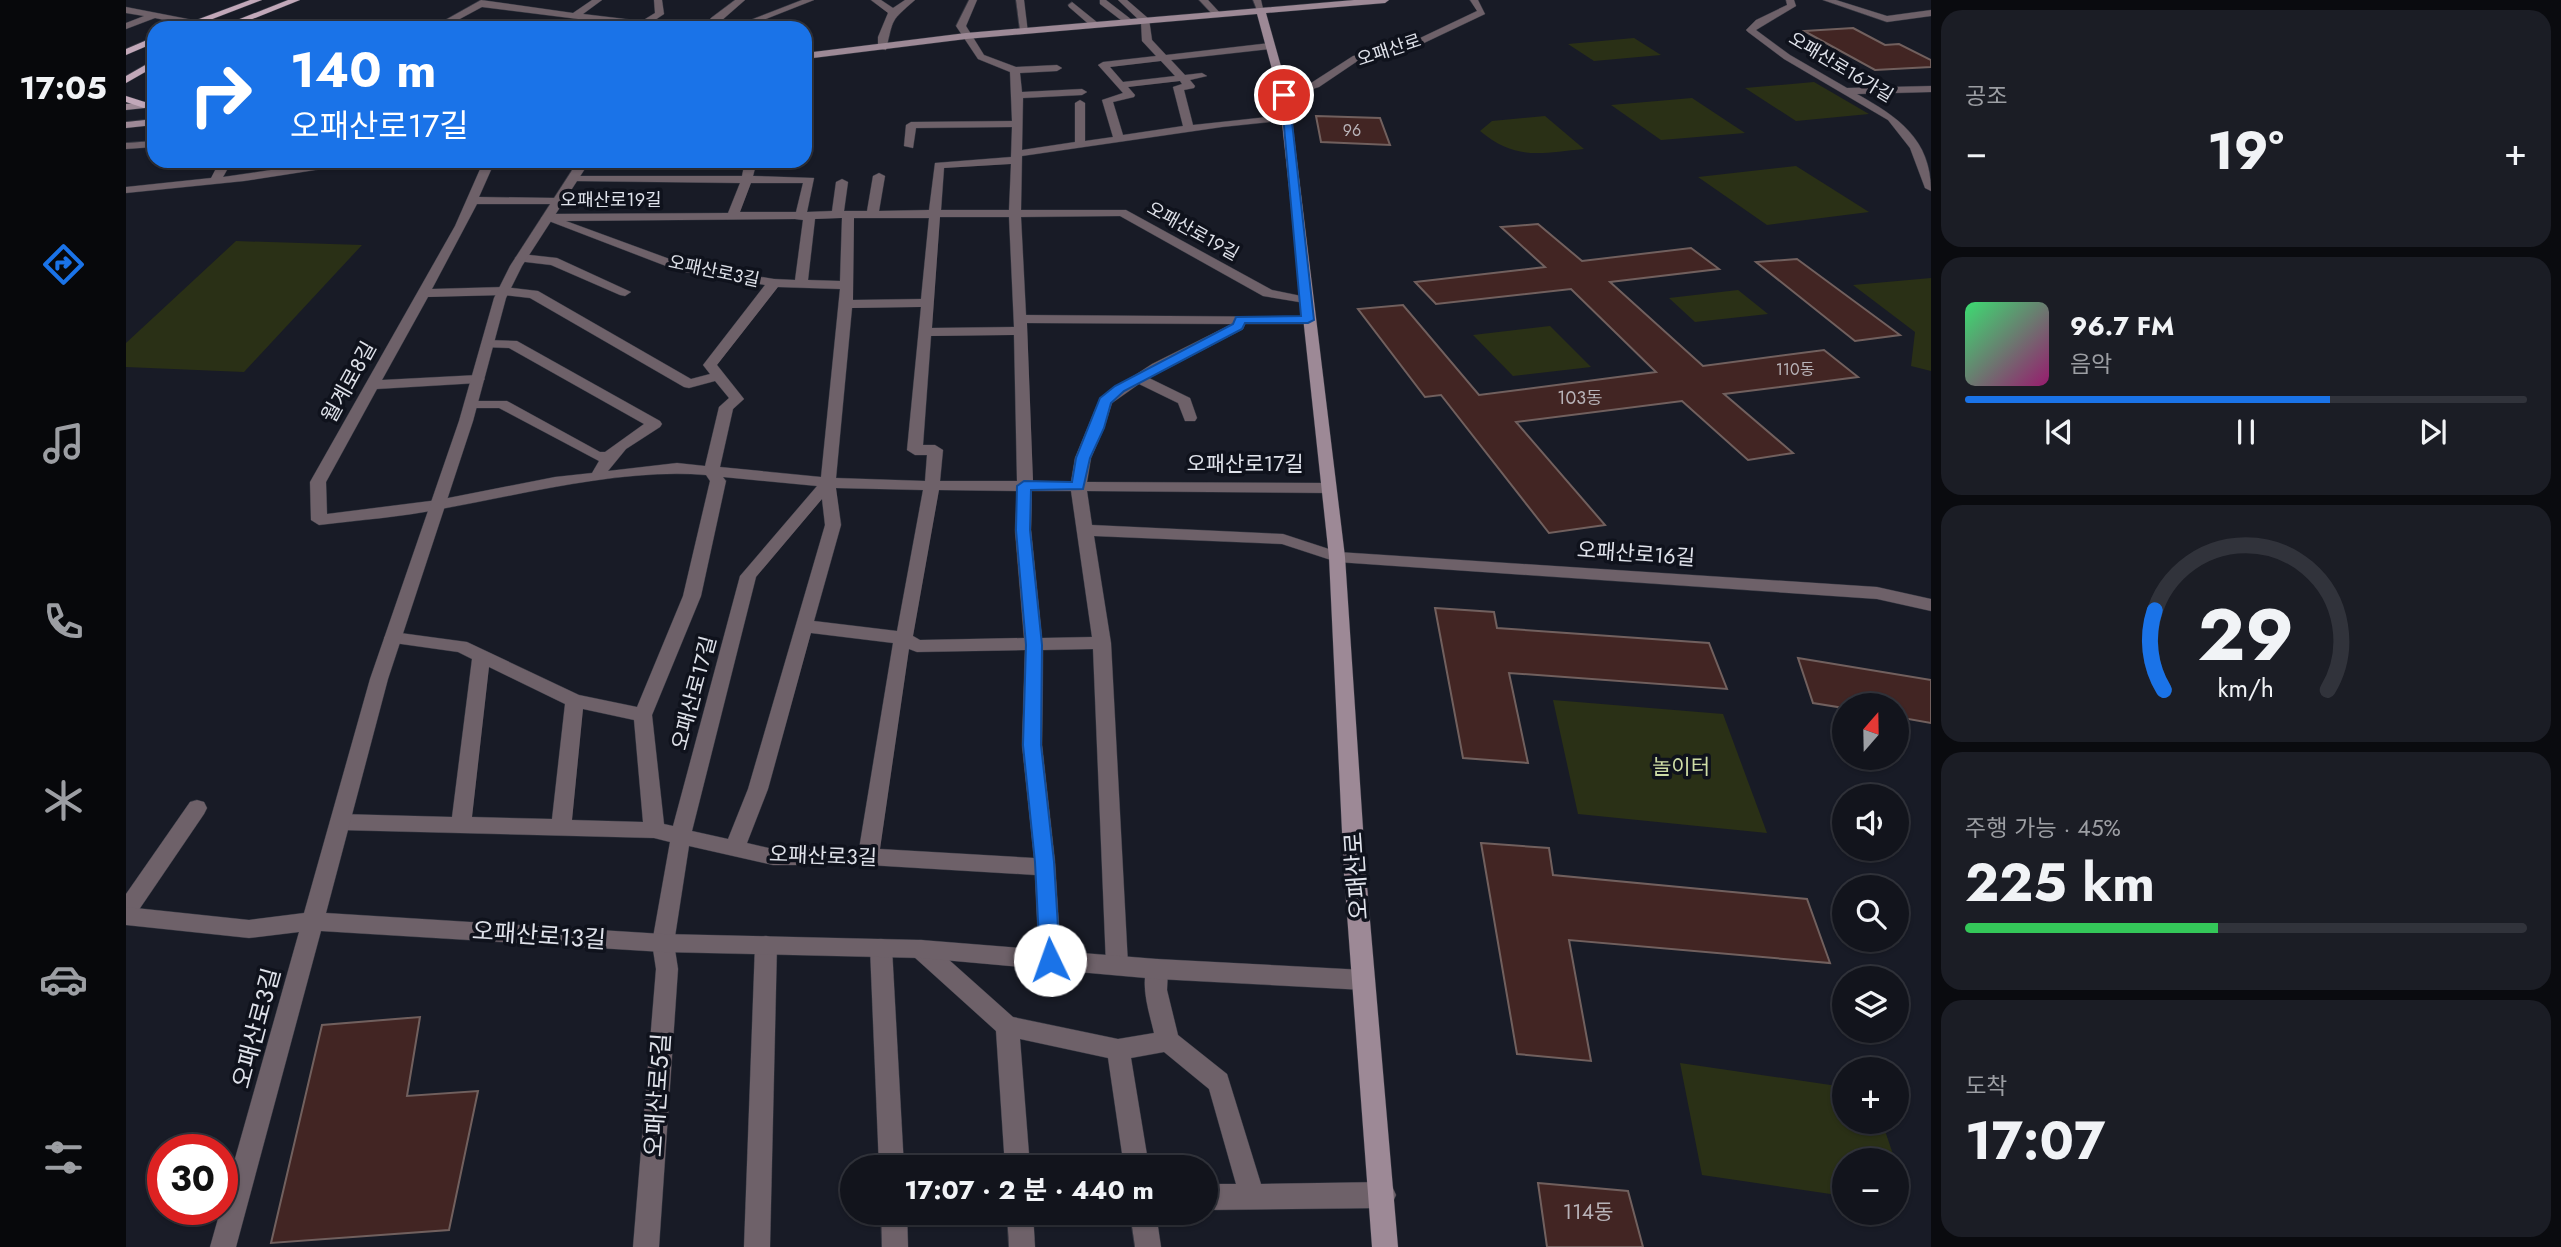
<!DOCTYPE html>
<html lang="ko">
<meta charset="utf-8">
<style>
body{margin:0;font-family:Jost,"Noto Sans KR",sans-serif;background:#1b1d25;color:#f1f3f6;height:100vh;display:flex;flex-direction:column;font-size:26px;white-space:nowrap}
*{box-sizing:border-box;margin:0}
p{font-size:23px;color:#9c9ea3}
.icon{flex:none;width:38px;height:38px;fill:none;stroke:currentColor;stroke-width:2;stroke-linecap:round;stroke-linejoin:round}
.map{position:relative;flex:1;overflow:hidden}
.details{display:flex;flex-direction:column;gap:10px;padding:10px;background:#0a0b0f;width:630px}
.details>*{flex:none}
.banner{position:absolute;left:21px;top:21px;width:665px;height:147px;border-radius:21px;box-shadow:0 2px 5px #0004,0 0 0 2px #31333b;background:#1a73e8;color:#fff;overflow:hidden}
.needle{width:46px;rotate:20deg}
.fabs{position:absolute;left:1706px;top:693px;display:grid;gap:14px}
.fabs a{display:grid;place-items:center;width:77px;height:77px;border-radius:50%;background:#12141c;box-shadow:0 2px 5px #0004,0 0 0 2px #31333b;font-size:35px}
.speed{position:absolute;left:21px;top:1134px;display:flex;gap:14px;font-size:35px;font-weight:700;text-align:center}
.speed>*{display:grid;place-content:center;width:91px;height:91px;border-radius:50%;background:#12141c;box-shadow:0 2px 5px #0004,0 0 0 2px #31333b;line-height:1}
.speed .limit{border:10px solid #d22;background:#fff;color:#111}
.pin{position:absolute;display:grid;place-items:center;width:60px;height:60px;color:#fff;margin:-30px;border:4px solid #fff;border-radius:50%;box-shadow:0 2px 7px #0007}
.me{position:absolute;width:77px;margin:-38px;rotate:357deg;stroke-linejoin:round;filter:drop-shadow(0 0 5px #0008)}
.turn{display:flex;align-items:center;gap:24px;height:147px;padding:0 28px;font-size:32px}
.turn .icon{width:91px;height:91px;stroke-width:2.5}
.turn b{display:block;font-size:49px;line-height:60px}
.big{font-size:52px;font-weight:700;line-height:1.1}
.details .tile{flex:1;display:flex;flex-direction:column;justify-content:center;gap:10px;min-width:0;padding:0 24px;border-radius:21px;background:#1b1d25}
.details .dial{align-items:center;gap:0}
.dial svg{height:182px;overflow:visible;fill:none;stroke:#31333b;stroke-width:7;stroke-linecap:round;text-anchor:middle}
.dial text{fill:#f1f3f6;stroke:none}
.song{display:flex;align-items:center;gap:21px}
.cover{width:84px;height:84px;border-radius:10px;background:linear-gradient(135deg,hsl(140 70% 55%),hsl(320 70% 35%))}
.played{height:7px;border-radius:4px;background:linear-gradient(90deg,#1a73e8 65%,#31333b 65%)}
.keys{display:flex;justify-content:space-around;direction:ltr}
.heat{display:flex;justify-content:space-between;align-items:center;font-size:38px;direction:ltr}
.charge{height:10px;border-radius:5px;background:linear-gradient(90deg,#34c759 45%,#31333b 0)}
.trip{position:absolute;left:714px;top:1155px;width:378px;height:70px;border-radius:35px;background:#12141c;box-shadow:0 2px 5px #0004,0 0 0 2px #31333b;font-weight:700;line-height:70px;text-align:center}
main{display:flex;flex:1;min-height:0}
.tab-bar{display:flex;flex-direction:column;width:126px;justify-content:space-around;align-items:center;background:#07080b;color:#9c9ea3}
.tab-bar .icon{width:49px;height:49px}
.tab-bar .current{color:#1a73e8}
.tab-bar b{font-size:32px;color:#f1f3f6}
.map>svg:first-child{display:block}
.green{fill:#2a3016}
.building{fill:#422523;stroke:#71605e;stroke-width:2}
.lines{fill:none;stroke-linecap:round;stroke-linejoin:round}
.minor-casing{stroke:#343741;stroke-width:1}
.tertiary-casing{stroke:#343741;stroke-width:1}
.secondary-casing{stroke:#343741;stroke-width:1}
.primary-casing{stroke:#343741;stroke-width:1}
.minor{fill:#6e6169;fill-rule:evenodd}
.tertiary{fill:#6e6169;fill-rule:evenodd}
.secondary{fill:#9d8996;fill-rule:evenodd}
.primary{fill:#c2a8b9;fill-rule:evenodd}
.route{fill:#1a73e8;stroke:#114b97;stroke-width:2}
.labels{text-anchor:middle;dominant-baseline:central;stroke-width:7;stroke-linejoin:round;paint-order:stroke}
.far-number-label{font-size:16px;fill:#b8b3b8}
.far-street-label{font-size:18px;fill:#dfe2ea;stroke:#0f121c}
.number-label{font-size:18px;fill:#b8b3b8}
.street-label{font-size:21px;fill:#dfe2ea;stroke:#0f121c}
.park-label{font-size:21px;fill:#cfdda6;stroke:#0f121c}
.near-number-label{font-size:21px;fill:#b8b3b8}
.near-street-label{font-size:24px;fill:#dfe2ea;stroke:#0f121c}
</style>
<main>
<nav class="tab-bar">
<b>17:05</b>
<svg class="icon current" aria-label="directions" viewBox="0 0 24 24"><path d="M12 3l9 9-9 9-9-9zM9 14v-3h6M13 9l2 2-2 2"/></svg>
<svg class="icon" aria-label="music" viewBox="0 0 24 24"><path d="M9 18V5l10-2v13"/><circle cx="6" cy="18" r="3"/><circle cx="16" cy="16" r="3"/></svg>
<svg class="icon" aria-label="phone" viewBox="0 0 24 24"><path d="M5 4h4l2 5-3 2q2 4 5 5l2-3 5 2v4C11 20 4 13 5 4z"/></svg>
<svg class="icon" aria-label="climate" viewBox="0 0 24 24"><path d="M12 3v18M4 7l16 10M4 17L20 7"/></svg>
<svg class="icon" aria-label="car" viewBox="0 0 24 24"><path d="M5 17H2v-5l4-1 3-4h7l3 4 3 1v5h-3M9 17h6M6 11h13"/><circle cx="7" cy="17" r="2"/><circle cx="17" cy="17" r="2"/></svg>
<svg class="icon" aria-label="filters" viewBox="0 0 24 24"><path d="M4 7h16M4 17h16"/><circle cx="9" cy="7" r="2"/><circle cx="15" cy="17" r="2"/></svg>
</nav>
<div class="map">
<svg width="1805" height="1247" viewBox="0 0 1805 1247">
<rect width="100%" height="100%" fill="#181b26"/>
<g class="green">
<path d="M1508,38L1535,55L1468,61L1442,44Z"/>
<path d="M1688,82L1743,114L1670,121L1619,88Z"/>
<path d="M1566,98L1619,133L1535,140L1485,105Z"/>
<path d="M1419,116L1458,149C1415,153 1390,161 1354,131L1366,121Z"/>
<path d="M1670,166L1743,212L1641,225L1572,177Z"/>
<path d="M110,241L236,245L118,372L0,367V343Z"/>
<path d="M1805,278V371L1785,366L1789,332L1727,285Z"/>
<path d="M1612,290L1642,314L1569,322L1543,298Z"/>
<path d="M1424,326L1465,367L1387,376L1347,335Z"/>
<path d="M1427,700L1597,714L1641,833L1452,814Z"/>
<path d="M1554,1063L1718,1087V1122H1756L1769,1160H1718V1196L1576,1175Z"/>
</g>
<g class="building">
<path d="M1727,28L1759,45L1773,44L1805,60V67L1749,70L1678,31Z"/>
<path d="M1190,116L1254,118L1264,145L1195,142Z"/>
<path d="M1412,224L1456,261L1565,248L1593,269L1484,282L1577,366L1698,350L1732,377L1598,394L1667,453L1622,460L1556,401L1390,422L1479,525L1423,533L1315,395L1299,397L1232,309L1277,305L1353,395L1530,372L1445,289L1310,304L1289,282L1419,267L1375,227Z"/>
<path d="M1671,259L1774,335L1729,341L1630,262Z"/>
<path d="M1309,608L1368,612L1371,628L1583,643L1601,689L1383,673L1402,763L1337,758Z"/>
<path d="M1672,658L1805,680V723L1771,717V705H1718V708L1687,703Z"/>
<path d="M1355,843L1423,848L1427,875L1681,899L1704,963L1443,940L1465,1061L1391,1054Z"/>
<path d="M294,1017L281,1096L352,1091L323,1230L145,1243L196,1025Z"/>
<path d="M1412,1183L1502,1191L1517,1247H1421Z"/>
</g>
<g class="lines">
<g class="minor-casing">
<g id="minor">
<path d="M355,0L447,13L466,0H476L457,14L516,21L529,13L528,0H536L538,14L517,28H506L508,26L356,7L317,28H305Z"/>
<path d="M609,0H619L587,28H577L585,18Z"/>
<path d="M676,0H688L617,28H604Z"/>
<path d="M745,0H755L767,8L779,0H789C764,22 768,17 760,50L752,48V37L762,13Z"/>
<path d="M843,0H851L840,26L858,55L890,67L931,65L936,68L931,71L894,73L896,92L956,89L961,92L956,95L897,98L896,150L949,142V103L954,100L959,103V141L987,137L976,100L997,93L972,65L977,62L1030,56L1016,41L1015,22L992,0H1001L1023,19L1026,40L1040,55L1144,43L1149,46L1144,49L1045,60L1059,75L1076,73L1081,76L1064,80L1069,86L1068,88L1058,90L1067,125L1160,115L1165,118L1164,120L1096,127L896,156L895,210H1000L1146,290L1185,298V304L1137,296L994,216L895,217L900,315L1187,317L1189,320L1182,324H1119L1117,329L1023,378L1064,398L1071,418L1069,421H1059L1052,403L1013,384L986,403L978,428L965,458L961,482L1202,483L1210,488L1202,493L961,491L966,525L1157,534L1212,552L1751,587L1805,599V611L1751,599L1211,562L1156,544L968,536L985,643L1002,965L999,972L991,975L983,972L980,965L967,649L917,650L916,745L929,862L935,960L932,967L924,970L916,967L913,960L909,875L742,865H647L563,846L548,943L552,969L533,1247H507L530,969L526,943L544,842L528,838L214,830L207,828L204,822L207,816L214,814L326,817L346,659L332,652L261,642L258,638L261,634L267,632L341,642L453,695L511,707L557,596L584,481L580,475C497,468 398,494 315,509C275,517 234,520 193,525L185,520L184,482L329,226L355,167L333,164L327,161H369L353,197L432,198L438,201L432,204H351L306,289L378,287L412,291L565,379L584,374L577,365L639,285L553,271L415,218L421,214L602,213L614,183L447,181L443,180V176H616L619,161H631L627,176L688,178L681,212L706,211L710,182L716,179L722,182L718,211H741L747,176L753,173L759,176L753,211L803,210L809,163L885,157L886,127L790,128L787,148L778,146L780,125L785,122L886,121L884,72L852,59L830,26ZM1035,61L1049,76L997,82L984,67ZM1054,81L1056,84L1047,87L1057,126L997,135L987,102L1008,97L1009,95L1002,87ZM885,164L883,210H815L818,168ZM625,183H677L670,212H614ZM814,217H883L888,327L806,328ZM716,218L714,281L682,280L689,219ZM728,218H803L795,299L727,300ZM669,219L677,220L669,280L648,279L560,265L440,221ZM652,287L714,289L695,477L594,467L607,409L618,399L591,365ZM378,295L404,298L558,387L563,388L589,381L603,398L593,407L579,466L551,463L482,471L500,449L534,427L536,424L534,421L391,341L362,340L355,344L357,347L383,348L518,424L479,452H474L381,401H340L338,404L345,408H373L473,461L466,473L429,477L312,500L201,514L200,482L251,389L352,383L359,379L352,375L256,380L302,297ZM795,307L781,450L789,455H801L799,481L710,478L726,308ZM901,323L1106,324L1026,364L974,398L949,458L945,482L907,481ZM888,335L891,481H814L817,450L809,445H797L805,336ZM597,477L691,486L614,576L547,826L538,824L526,715L575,596L600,481ZM710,488L797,490L771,631L688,621L715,525ZM813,490L891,491L889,530L898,638L794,640L787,636ZM906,491H945L966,637L916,638L905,530ZM696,499L699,525L622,789L602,839L566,831L630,577ZM685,633L767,643L733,849H647L621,843L642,789ZM783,649L791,652L899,650L896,745L908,858L754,849ZM363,667L439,704L426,819L346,817ZM457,709L508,720L517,822L446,820Z"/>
<path d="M890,0H898L902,33L894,31Z"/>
<path d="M974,0H980L1006,20V24H1000L974,4Z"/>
<path d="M1073,0H1082L1096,15L1089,17Z"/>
<path d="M1344,0H1352L1359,14L1279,52L1233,60L1193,87L1158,98L1153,95L1185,83L1227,56L1273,48L1351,11Z"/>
<path d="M1660,0H1668L1670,6L1630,30L1664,55L1721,88L1805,86V92L1731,94C1772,117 1805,139 1805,191L1799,188L1784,148L1762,120L1658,59L1622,32L1620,30L1630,20L1661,5Z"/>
<path d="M1697,0H1710L1761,16L1805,10V16L1761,22Z"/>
<path d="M946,2L972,23V27H966L943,7L942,5Z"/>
<path d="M0,7L67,20L72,23L67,26L29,18L0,29V23L18,16L0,13Z"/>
<path d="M28,141V147L0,149V143Z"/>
<path d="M94,161H106L97,177L206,161H234L228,164L118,181L0,193V187L85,178Z"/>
<path d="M403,161H463L464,162L458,165L409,164Z"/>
<path d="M395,254L431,258L505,292L499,296L494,295L425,265L391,261L389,258Z"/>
<path d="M71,800L78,802L81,808L78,814L8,917L0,920V894L64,802Z"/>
<path d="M640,936L648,938L651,945L644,1247H618L629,945L632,938Z"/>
<path d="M755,939L763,941L766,948L778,1167H753L744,948L747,941Z"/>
<path d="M795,940L803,942L887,1017L992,1039L1028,1033C1023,1011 1013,984 1023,962L1031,959L1039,962L1042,969L1041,990L1052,1035L1101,1074L1135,1184L1257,1182L1266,1186L1270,1195L1266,1204L1257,1208L1080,1210V1184H1110L1083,1089L1038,1052L1005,1058L1023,1167H998L982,1058L894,1039L904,1167H879L870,1031L787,956L784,949L787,942Z"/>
<path d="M755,1213H781L782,1247H756Z"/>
<path d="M881,1213H907L909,1247H883Z"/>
<path d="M1004,1213H1030L1035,1247H1009Z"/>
</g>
</g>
<g class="tertiary-casing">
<g id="tertiary">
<path d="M1127,0H1135L1138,13H1132Z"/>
<path d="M452,161H464L396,266L380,298L347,421L262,679L200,913L537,934L795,940L1031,959L1238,970L1246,973L1249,980L1246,987L1238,990L1031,979L795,958L537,952L195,931L110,1247H84L173,932L123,938L0,925V907L123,920L178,913L244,679L333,421L368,298L384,266Z"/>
</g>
</g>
<g class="secondary-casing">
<g id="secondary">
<path d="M1228,0H1263L1259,3L1140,13L1163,95L1219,557L1240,874L1272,1247H1246L1218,874L1203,557L1153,95L1131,14L840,39L679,59V53L840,33Z"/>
<path d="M28,101V107L0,110V104Z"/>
<path d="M28,119V125L0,128V122Z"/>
</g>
</g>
<g class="primary-casing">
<g id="primary">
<path d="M124,0H136L63,28H49Z"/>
<path d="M162,0H174L104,28H91Z"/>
<path d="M28,37V43L0,55V49Z"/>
<path d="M28,60V67L0,83V76Z"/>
<path d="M0,96L22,103L23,105L18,108L0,102Z"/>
</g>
</g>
<use href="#minor" class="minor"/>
<use href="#tertiary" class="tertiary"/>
<use href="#secondary" class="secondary"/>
<use href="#primary" class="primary"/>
</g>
<path class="route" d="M1155,93L1163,95L1188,320L1182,323H1119L1116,329L998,391L985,403L978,428L964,458L957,489L905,490L904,530L916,645L915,745L928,862L934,960L931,966L924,969L917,966L914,960L909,862L897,745L900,645L890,530L891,486L898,481L946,482L950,458L974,398L989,386L1107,324L1110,317L1175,316Z"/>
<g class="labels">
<g class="far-number-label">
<text x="1226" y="130">96</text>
<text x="1669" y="369">110동</text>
</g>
<g class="far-street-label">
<text transform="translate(1263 50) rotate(-18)">오패산로</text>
<text transform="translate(1715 67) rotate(31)">오패산로16가길</text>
<text x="485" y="200">오패산로19길</text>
<text transform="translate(1067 231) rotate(29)">오패산로19길</text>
<text transform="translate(588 271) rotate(12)">오패산로3길</text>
</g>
<g class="number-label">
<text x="1454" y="398">103동</text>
</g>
<g class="street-label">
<text transform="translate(223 382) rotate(-61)">월계로8길</text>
<text x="1119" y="464">오패산로17길</text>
<text transform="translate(1510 554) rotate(4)">오패산로16길</text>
<text transform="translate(568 693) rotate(-75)">오패산로17길</text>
<text transform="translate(697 856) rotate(2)">오패산로3길</text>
</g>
<g class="park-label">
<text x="1555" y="767">놀이터</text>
</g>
<g class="near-number-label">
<text x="1462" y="1212">114동</text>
</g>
<g class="near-street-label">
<text transform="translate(1230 876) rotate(-94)">오패산로</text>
<text transform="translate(413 935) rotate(4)">오패산로13길</text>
<text transform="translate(130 1028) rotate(-75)">오패산로3길</text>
<text transform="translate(531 1095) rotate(-86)">오패산로5길</text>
</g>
</g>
</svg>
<div class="fabs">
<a><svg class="needle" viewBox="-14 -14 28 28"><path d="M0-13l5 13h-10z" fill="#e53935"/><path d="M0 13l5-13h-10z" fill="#9c9ea3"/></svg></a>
<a><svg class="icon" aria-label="sound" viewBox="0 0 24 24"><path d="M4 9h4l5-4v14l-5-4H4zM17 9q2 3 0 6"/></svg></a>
<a><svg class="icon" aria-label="search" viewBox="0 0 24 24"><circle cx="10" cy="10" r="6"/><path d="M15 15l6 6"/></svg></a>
<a><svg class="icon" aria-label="layers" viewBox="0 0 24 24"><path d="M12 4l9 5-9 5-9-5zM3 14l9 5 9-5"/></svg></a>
<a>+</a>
<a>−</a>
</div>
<div class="speed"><div class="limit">30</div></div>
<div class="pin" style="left:1158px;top:95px;background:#d93025"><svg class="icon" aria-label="arrive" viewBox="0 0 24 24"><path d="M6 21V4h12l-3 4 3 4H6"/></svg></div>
<svg class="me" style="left:924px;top:960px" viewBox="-20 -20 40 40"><circle r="19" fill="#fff"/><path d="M0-13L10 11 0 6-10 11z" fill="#1a73e8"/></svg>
<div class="trip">17:07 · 2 분 · 440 m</div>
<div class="banner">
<div class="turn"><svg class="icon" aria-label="right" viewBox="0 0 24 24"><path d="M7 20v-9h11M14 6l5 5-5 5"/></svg><div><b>140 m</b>오패산로17길</div></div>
</div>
</div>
<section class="details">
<div class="tile"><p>공조</p>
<div class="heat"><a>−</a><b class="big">19°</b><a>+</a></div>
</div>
<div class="tile">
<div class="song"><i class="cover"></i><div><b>96.7 FM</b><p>음악</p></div></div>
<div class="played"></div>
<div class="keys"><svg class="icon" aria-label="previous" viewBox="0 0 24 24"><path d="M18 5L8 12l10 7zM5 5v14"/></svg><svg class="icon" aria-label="pause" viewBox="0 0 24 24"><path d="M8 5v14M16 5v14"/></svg><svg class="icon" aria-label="next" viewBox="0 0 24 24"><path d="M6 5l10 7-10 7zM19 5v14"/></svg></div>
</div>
<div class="tile dial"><svg viewBox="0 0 100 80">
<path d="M14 69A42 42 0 1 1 86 69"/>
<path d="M14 69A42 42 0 0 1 10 34" stroke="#1a73e8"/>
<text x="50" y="56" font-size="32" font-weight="700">29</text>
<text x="50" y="72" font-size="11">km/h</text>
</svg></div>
<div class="tile"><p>주행 가능 · 45%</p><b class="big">225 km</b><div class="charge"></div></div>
<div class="tile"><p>도착</p><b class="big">17:07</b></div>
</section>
</main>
